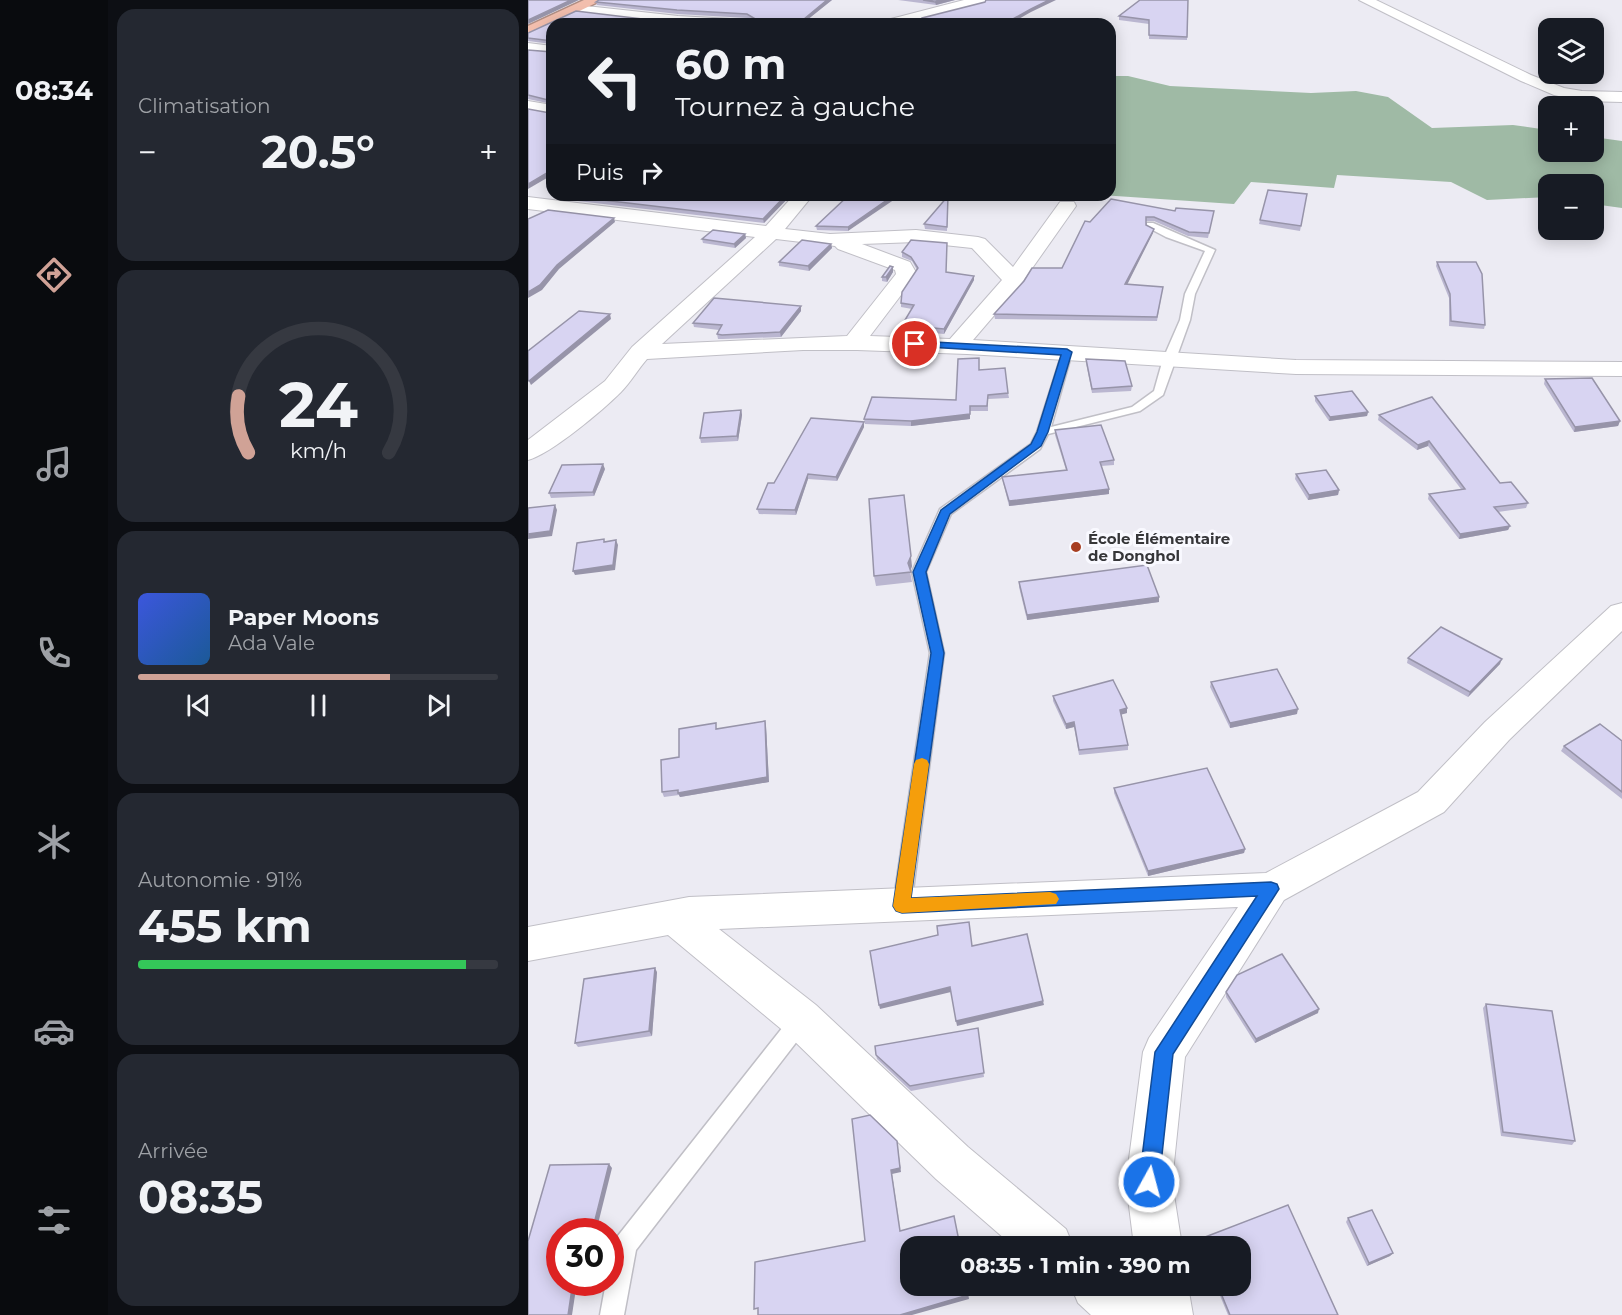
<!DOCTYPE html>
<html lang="fr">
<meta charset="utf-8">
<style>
body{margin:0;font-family:Montserrat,sans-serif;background:#242831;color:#f1f3f6;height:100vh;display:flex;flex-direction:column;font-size:22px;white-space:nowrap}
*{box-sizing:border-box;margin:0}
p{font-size:20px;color:#9ea1a6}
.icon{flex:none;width:33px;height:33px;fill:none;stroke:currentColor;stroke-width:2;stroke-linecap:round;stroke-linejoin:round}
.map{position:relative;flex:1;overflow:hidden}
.side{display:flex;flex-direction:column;gap:9px;padding:9px;background:#0d0f14;width:420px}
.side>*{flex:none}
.banner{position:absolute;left:18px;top:18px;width:570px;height:183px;border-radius:18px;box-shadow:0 3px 15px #0003;background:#171b24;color:#f1f3f6;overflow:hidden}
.fabs{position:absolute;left:1010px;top:18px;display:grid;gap:12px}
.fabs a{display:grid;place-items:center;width:66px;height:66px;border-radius:12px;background:#171b24;box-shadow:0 3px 15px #0003;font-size:30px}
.speed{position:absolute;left:18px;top:1218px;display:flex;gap:12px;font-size:30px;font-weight:700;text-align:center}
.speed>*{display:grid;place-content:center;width:78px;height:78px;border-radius:50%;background:#171b24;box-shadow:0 3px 15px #0003;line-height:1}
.speed .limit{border:9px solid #d22;background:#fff;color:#111}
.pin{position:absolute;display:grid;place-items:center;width:51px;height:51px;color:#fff;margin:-26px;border:3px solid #fff;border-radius:50%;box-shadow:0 2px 6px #0007}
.me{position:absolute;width:66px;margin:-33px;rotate:7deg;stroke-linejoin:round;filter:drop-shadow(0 0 4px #0008)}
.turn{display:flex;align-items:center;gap:21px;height:126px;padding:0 30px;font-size:27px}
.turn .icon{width:78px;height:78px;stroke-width:2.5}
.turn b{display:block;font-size:42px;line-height:51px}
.then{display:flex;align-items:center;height:57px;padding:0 30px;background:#0003;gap:12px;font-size:22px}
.big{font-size:45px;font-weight:700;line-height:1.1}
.side .card{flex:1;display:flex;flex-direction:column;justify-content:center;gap:9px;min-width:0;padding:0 21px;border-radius:18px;background:#242831}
.side .dial{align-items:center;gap:0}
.dial svg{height:156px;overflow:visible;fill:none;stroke:#363941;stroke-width:7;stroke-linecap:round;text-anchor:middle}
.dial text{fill:#f1f3f6;stroke:none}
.song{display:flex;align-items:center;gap:18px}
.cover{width:72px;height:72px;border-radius:9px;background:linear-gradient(135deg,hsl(230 70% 55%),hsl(210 70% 35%))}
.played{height:6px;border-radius:3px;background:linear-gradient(90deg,#d0a296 70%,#363941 70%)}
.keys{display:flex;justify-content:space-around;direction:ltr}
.heat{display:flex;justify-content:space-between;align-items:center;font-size:33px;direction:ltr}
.charge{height:9px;border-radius:4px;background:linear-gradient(90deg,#34c759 91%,#363941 0)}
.trip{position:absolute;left:372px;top:1236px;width:351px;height:60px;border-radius:18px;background:#171b24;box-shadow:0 3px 15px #0003;font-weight:700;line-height:60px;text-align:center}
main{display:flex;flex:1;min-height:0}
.menu{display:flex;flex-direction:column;width:108px;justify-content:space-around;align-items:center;background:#090b0e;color:#9ea1a6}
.menu .icon{width:42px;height:42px}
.menu .on{color:#d0a296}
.menu b{font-size:27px;color:#f1f3f6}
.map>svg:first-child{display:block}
.forest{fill:#9fbaa5}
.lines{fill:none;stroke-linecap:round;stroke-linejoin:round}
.lane-casing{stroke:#c0bfc6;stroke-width:3}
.street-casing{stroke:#c0bfc6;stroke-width:2}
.highway-casing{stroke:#b08e84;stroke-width:3}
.lane{fill:#fff;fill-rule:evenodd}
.street{fill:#fff;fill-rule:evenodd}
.highway{fill:#f2bead;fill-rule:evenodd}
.wall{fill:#bab6d0}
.shaded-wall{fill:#9794a9}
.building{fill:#d8d4f2;stroke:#9794a9;stroke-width:1.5}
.route{fill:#1a73e8;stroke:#114b97;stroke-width:1.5}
.slow{fill:#f59e0b}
.poi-dot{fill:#a73e21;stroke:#f9f9ff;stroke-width:2}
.labels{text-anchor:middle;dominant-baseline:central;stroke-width:6;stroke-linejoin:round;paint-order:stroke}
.poi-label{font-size:15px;font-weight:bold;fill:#363639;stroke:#f9f9ff;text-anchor:start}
</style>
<main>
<nav class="menu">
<b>08:34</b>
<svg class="icon on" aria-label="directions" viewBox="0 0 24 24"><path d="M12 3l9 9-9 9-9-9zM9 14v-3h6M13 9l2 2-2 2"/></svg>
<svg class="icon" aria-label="music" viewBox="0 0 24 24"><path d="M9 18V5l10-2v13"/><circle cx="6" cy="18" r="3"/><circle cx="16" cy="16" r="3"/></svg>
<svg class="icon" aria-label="phone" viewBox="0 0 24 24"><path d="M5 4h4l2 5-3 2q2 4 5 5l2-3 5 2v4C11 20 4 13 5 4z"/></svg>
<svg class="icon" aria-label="climate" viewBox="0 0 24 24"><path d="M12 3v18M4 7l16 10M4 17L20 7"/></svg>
<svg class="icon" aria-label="car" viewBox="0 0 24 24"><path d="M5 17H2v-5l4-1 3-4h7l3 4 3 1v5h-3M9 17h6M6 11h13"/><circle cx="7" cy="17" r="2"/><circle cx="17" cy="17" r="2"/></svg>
<svg class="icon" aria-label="filters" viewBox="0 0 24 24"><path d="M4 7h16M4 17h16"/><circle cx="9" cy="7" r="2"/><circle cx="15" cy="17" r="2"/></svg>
</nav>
<section class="side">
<div class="card"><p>Climatisation</p>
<div class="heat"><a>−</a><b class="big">20.5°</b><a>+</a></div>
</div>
<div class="card dial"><svg viewBox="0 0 100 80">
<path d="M14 69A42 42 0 1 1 86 69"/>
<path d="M14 69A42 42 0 0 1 9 40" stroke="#d0a296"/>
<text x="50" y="56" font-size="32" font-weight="700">24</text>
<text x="50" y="72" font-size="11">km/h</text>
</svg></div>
<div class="card">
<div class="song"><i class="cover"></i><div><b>Paper Moons</b><p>Ada Vale</p></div></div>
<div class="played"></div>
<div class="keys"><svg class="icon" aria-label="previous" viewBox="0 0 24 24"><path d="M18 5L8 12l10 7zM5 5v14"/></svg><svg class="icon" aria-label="pause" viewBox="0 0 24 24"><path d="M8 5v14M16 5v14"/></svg><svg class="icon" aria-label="next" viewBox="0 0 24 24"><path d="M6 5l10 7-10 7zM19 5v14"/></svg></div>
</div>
<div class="card"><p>Autonomie · 91%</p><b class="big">455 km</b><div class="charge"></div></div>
<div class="card"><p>Arrivée</p><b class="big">08:35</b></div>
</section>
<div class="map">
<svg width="1094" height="1315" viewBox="0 0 1094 1315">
<rect width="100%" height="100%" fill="#ecebf3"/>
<path class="forest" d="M582,76H600L642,86L783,93L828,91L860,97L904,128L985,125L1020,130V152H1065V137L1094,141V208L1065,204V184H1020V197L959,200L923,182L809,175L806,188L723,182L706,204L573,195H582Z"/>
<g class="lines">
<g class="lane-casing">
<g id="lane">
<path d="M619,223H625L687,250L667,294L662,320L635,395L612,411L520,434L512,449L423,514L398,572L416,653L383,906L380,912L374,914L368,912L365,906L402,653L384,572L412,509L503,444L509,432L535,350L539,349L544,352L523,427L604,407L626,391L635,359L652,320L657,294L677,251L638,237L619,227Z"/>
<path d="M273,1011L280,1013L283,1020L280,1027L108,1250L96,1315H72L78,1282H82V1261L89,1237L266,1013Z"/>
</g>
</g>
<g class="street-casing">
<g id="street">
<path d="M436,0H459L457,3L376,24H353L355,21Z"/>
<path d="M831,0H848L1003,75L1036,88L1054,91L1094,92V102L1054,101L1026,95L993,81Z"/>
<path d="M49,5L150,16L220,20L227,24H149L44,12L42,9Z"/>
<path d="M0,43L24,46V54L0,51Z"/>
<path d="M0,101L24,105V115L0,111Z"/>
<path d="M266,195H285L257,229L302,234L388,230L450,237L457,239L485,267L532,202H546L548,206L493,284L445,340L768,360L1094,362V376L768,374L439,354L329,350H275L119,359C110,369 103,382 93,392C75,410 23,454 0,460V440L77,381L104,347L227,237L0,209V197L238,226ZM248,239L307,246L310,249L367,270L368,274L319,336L134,344ZM388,242L444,248L474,280L422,339L342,336L389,274L382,262L334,244Z"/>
<path d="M1094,603V631L981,740L916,812L756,900L657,1057L644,1182L654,1246H606L598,1182L615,1052L621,1038L710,907L191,929L288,1005L440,1147L538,1229L545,1246H485L408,1179L258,1033L140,935L0,961V927L161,897L738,873L890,792L957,722L1083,606Z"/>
<path d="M543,1286H604L612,1292V1286H660L665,1315H563L550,1303Z"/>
</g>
</g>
<g class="highway-casing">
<path id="highway" d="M56,0H74L0,36V26Z"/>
</g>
<use href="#lane" class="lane"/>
<use href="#street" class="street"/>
<use href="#highway" class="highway"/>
</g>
<g class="wall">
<path d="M71,0H304L274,24H24V44L0,41V33L48,11L148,23L227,22L220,18L150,14L69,5L68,2Z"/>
<path d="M370,0H427L408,5Z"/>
<path d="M660,0L659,40L621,39V24L591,20V16Z"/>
<path d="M0,50L24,52V104L0,99Z"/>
<path d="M779,194L772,231L731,224L732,220Z"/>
<path d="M52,195H263L236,223L50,201L49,197Z"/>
<path d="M321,195L320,231L289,230L288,226Z"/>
<path d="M420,196L419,231L397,229L396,224Z"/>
<path d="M647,211H686L680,238L660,236L626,221H618V225L625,233L599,284L635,287L629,321L467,319L466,314L534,268L562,222Z"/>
<path d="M217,234L218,238L207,248L175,243L174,239Z"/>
<path d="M303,244L304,248L281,271L251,266V262Z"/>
<path d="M419,248L418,273L446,276V280L416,334L374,330V325L384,309L373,307V303L389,270L384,261L374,257V252Z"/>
<path d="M909,262L957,325L956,329L921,326V298L908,266Z"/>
<path d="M365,267V272L359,282L354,281V277Z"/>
<path d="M273,311L253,337L195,339H190L189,334L191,330L166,327L165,323Z"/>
<path d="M558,359L604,386L603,391L564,393L558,363Z"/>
<path d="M452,370L480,393L481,398L460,399V411H442V419L383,426L337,424L336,419L428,400Z"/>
<path d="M1017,379L1092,421L1090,426L1046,432L1016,384Z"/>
<path d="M787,396L840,412L839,416L801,421L787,401Z"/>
<path d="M904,397L972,483L1000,503L998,508L970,512L982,526L980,530L931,539L900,499L901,494L933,489L900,446L889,450L850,420L851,415Z"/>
<path d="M213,410L214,415L210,441L173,443L172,438Z"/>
<path d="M336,422V427L309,481L280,479L268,515L231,514L229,509L246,483Z"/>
<path d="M527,430L586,460V465L573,466L581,489V494L481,506L475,482L474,477L538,470L527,435Z"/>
<path d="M77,469L66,496L23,498L21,493Z"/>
<path d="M768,474L811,490L810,495L780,500L767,479Z"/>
<path d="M384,566L382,571L384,582L348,586L346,576Z"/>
<path d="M491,582L631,597V602L499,620L491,587Z"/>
<path d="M880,658L972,664L940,697L879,663Z"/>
<path d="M683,682L769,714L702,728L682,687Z"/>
<path d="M525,696L599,713L593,714L600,745V750L551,755L546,727L538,729L525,701Z"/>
<path d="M237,721L238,726L241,782L152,797L151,795L136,797L134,792L151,757L189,729Z"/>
<path d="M1094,741V799L1033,751L1036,746Z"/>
<path d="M586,788L717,849L716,853L620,876L586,793Z"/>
<path d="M129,972L124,1036L50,1047L47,1043Z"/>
<path d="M698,992L790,1013L727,1043L698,997Z"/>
<path d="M958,1004L1047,1141L1044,1145L973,1136L955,1008Z"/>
<path d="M450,1028L456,1077L383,1091L349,1059L348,1055Z"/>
<path d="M760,1205L810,1315H700L688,1286H712V1246H673L671,1242L672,1239Z"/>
<path d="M820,1218L865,1253L862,1256L839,1266L818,1222Z"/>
</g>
<g class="shaded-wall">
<path d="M43,0H51L0,24V20Z"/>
<path d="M299,0H304L274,24H270Z"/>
<path d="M414,0H427L408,5L407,2Z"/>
<path d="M521,0H528L503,12L482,24H476L503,9Z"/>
<path d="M24,170V175L0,189V184Z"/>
<path d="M258,195H263L236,223L235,219Z"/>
<path d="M366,195H373L320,231V227Z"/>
<path d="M86,218L87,222L31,269L14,290L0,298V292L29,265Z"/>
<path d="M626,229L625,233L597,289V284Z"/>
<path d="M217,234L218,238L207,248L206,244Z"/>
<path d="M303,244L304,248L281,271L280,266Z"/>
<path d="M365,267V272L359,282L358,277Z"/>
<path d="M446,276V280L416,334V329Z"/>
<path d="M273,306V311L253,337L252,332Z"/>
<path d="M82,314L83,319L3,385L1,381Z"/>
<path d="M213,410L214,415L210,441L209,436Z"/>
<path d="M840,412L839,416L801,421L802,417Z"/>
<path d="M442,414V419L383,426V421Z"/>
<path d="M1092,421L1090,426L1046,432L1047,427Z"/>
<path d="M336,422V427L309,481L308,477Z"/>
<path d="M901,441L900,446L889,450L890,445Z"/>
<path d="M75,464L77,469L66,496L65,492Z"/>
<path d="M280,474V479L268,515L267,510Z"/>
<path d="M581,489V494L481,506V501Z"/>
<path d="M811,490L810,495L780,500L781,495Z"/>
<path d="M376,495L384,566L382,572L380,563Z"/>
<path d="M27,505L29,510L24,536L0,539V534Z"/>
<path d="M982,526L980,530L931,539L932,534Z"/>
<path d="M88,540L90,545L87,570L47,575L45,571Z"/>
<path d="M631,597V602L499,620V615Z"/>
<path d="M974,659L972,664L940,697L942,692Z"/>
<path d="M599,708V713L592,715V710Z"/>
<path d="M770,709L769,714L702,728V723Z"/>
<path d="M237,721L238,726L241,782L152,797L150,793Z"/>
<path d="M546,722V727L538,729V724Z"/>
<path d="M717,849L716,853L620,876V871Z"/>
<path d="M127,968L129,972L124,1036L121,1031Z"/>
<path d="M422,987L423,992L352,1009L351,1005Z"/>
<path d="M515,1001L516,1005L429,1026L428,1021Z"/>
<path d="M791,1009L790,1013L727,1043L728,1039Z"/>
<path d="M369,1141L373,1172L364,1174L373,1234L363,1170Z"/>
<path d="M81,1164L84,1168L68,1232H64Z"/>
<path d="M865,1253L862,1256L839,1266L841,1263Z"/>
<path d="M45,1282H49L44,1315H40Z"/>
<path d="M439,1286L441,1299L384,1315H372Z"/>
</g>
<g class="building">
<path d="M0,0H43L0,20Z"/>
<path d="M71,0H299L270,24H24V41L0,38V33L48,11L148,23H226L229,20L219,14L149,10L68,2Z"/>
<path d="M395,0H414L407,2Z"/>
<path d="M458,0H521L503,9L476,24H389L394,18L457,2Z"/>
<path d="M612,0H660L659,37L621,35V20L591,16Z"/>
<path d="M0,50L24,52V101L0,95Z"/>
<path d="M0,109L22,113L24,112V170L0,184Z"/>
<path d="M740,190L779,194L773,226L732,220Z"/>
<path d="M52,195H258L235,219L49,197Z"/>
<path d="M321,195H366L320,227L288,226Z"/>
<path d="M420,196L419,227L396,224Z"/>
<path d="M583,199L647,211L648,208L686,211L681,233L661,232L626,217H618V225L626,229L597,284L635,287L629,317L466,314L496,281L504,268H534L557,221L562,222Z"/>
<path d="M20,210L86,218L29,265L12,285L0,292V219Z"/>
<path d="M185,230L217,234L206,244L174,239Z"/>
<path d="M274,240L303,244L280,266L251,262Z"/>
<path d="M383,240L419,243L418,272L446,276L416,329L374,325L386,305L373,303L374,292L390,268L383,257L374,252Z"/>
<path d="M909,262H948L954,274L957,325L923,321L922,294Z"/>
<path d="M362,266L365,267L358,277H354Z"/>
<path d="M186,298L273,306L252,332L194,335L189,334L194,325L165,323Z"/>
<path d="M51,311L82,314L1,381L0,380V351Z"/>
<path d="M451,358V370L477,368L480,393L460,395L459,406H442V414L383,421L336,419L344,397L428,400L430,359Z"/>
<path d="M558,359L597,361L604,386L564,389Z"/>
<path d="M1064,378L1092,421L1047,427L1017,379Z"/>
<path d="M824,391L840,412L802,417L787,396Z"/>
<path d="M904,397L972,483L983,482L1000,503L966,507L982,526L932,534L901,494L937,489L901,441L890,445L851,415Z"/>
<path d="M213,410L209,436L172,438L176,413Z"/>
<path d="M283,418L336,422L308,477L280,474L267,510L229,509L240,483H246Z"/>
<path d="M573,425L586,460L572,462L581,489L481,501L474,477L539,470L527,430Z"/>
<path d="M75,464L65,492L21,493L34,465Z"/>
<path d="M798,470L811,490L781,495L768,474Z"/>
<path d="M376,495L383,556L380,563L383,572L346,576L341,499Z"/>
<path d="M27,505L22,531L0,534V508Z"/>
<path d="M76,539V542L88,540L85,565L45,571L49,543Z"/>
<path d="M619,565L631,597L499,615L491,582Z"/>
<path d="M913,627L974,659L942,692L880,658Z"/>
<path d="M749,669L770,709L702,723L683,682Z"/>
<path d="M585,680L599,708L592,710L600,745L551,750L546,722L538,724L525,696Z"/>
<path d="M237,721L239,777L150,793V790L134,792L133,760L151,757V729L188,723V729Z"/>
<path d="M1072,724L1094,741V792L1036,746Z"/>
<path d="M679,768L717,849L620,871L586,788Z"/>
<path d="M441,922L444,946L499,934L515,1001L428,1021L422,987L351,1005L342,951L410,935L409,926Z"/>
<path d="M754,954L791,1009L728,1039L698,992L709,975Z"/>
<path d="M127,968L121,1031L47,1043L56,979Z"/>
<path d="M958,1004L1024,1011L1047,1141L975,1132Z"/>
<path d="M450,1028L456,1073L382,1086L348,1055L347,1046Z"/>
<path d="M342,1115L369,1141L372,1168L363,1170L372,1231L426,1216L432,1246H382V1286H438L440,1295L372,1315H230V1308L226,1309L227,1262L337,1241L324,1119Z"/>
<path d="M81,1164L64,1232H32V1282H45L40,1315H0V1241L22,1165Z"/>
<path d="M760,1205L810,1315H702L690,1286H712V1246H675L672,1239Z"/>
<path d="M844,1210L865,1253L841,1263L820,1218Z"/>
</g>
<path class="route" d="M387,341L539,349L544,352L520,432L513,446L422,514L398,572L416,653L383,898L743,882L749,884L751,889L645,1054L631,1182L628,1189L621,1192L614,1189L611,1182L627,1052L729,896L374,913L368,911L365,906L403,653L385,572L413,510L503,444L509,432L533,355L384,346L383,344Z"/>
<path class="slow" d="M394,758L399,760L401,764L383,898L522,892L528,894L531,899L528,904L374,913L368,911L365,906L386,764L388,760Z"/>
<circle class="poi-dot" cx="548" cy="547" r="6"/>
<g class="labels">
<g class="poi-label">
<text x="560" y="538">École Élémentaire<tspan x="560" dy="17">de Donghol</tspan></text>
</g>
</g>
</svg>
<div class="fabs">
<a><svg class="icon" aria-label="layers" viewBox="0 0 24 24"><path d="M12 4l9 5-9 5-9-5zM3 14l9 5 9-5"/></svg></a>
<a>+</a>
<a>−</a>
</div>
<div class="speed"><div class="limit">30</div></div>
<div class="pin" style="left:387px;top:344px;background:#d93025"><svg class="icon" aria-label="arrive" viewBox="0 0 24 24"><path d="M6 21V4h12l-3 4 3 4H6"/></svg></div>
<svg class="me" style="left:621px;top:1182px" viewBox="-20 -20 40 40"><circle r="17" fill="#1a73e8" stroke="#fff" stroke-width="3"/><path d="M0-11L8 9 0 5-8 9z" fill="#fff"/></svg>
<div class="trip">08:35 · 1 min · 390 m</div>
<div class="banner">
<div class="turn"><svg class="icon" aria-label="left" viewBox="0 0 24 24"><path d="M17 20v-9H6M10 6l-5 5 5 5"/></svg><div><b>60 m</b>Tournez à gauche</div></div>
<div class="then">Puis<svg class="icon" aria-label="right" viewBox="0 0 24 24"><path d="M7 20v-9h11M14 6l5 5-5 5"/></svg></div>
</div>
</div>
</main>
